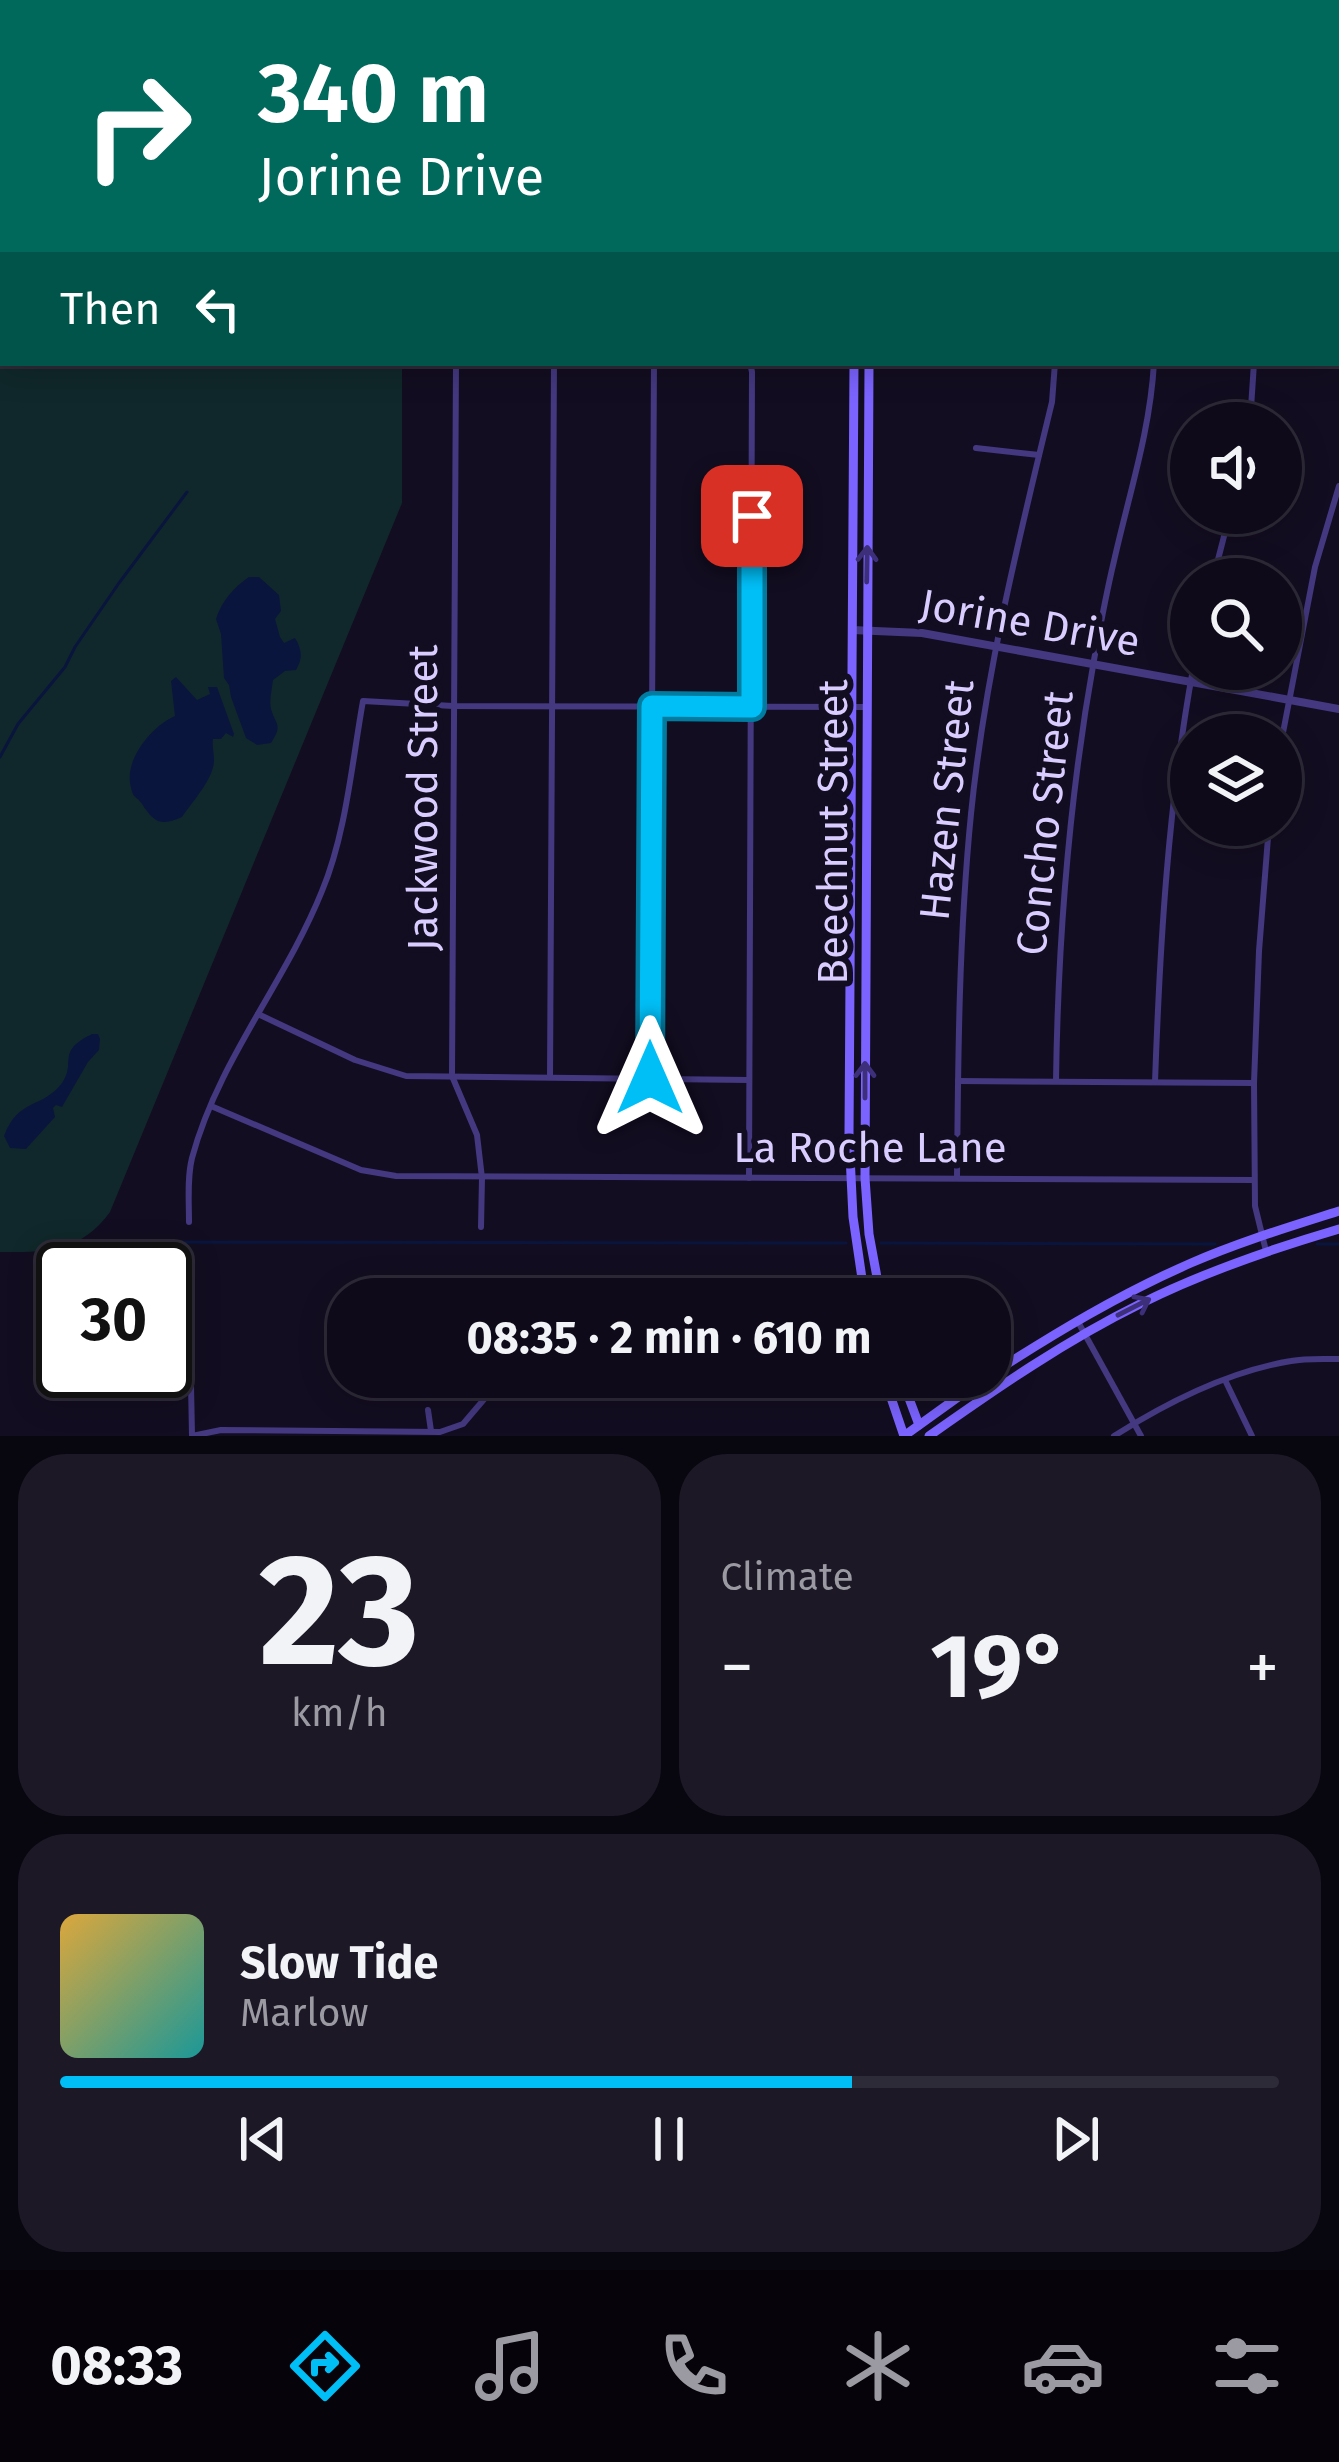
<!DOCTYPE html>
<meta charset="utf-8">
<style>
body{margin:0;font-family:"Fira Sans",sans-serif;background:#1c1826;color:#f1f3f6;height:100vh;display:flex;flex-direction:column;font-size:45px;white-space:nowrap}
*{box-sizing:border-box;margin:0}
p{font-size:39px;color:#9b9aa2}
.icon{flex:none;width:66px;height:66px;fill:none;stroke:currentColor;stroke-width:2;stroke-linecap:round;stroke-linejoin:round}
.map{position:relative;height:1436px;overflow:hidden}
.details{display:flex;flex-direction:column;gap:18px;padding:18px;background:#08060e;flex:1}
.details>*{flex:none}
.banner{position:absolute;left:0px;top:0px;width:1341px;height:366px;box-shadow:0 6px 30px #0003,0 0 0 3px #2e2b38;background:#00695c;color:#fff;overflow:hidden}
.buttons{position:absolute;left:1170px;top:402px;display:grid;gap:24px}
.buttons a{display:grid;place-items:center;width:132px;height:132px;border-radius:50%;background:#0e0a19;box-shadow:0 6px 30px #0003,0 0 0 3px #2e2b38;font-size:60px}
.speed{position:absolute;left:36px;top:1242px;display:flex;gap:24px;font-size:60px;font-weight:700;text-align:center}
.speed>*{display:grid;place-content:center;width:156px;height:156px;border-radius:50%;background:#0e0a19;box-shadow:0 6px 30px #0003,0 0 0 3px #2e2b38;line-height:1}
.speed .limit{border:6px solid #111;border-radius:18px;background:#fff;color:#111}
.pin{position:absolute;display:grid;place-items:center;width:102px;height:102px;color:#fff;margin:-51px;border-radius:24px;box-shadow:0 6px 18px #0006}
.me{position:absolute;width:132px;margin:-66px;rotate:0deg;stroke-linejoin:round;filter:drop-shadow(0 0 9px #0008)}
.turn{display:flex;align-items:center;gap:42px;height:252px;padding:0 60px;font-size:54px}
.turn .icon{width:156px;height:156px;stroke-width:2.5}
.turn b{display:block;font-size:84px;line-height:102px}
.then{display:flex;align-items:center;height:114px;padding:0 60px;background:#0003;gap:24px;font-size:45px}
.big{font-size:90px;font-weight:700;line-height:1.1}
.details .widget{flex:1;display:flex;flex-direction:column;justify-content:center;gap:18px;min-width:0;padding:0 42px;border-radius:48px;background:#1c1826}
.details .dial{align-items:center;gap:0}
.dial b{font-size:156px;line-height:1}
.song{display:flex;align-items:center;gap:36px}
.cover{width:144px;height:144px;border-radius:18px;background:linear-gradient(135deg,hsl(40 70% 55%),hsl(180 70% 35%))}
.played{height:12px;border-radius:6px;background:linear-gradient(90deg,#00bff7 65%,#2e2b38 65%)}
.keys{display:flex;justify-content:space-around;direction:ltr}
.heat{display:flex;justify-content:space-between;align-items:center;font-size:66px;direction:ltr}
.details .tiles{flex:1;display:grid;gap:18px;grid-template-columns:1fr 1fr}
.widget:last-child{grid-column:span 2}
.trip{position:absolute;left:327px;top:1278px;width:684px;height:120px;border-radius:48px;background:#0e0a19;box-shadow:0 6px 30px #0003,0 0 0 3px #2e2b38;font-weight:700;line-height:120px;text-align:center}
.tabs{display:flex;height:192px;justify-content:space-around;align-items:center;background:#06040a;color:#9b9aa2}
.tabs .icon{width:84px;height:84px}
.tabs .current{color:#00bff7}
.tabs b{font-size:54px;color:#f1f3f6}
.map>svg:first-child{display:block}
.green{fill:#10282b}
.water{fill:#09153d}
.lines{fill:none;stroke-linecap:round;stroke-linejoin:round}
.stream{stroke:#09153d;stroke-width:3}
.minor{stroke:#443880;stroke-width:6}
.tertiary{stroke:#443880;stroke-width:8}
.secondary{stroke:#7b63ff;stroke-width:9}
.oneway{stroke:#3d2f7a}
.route-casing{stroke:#007ca1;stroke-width:30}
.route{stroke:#00bff7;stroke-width:21}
.labels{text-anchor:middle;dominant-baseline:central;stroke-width:12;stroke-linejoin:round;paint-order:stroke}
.street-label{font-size:42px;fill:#d9ccff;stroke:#130d21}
</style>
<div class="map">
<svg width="1339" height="1436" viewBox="0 0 1339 1436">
<rect width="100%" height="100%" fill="#130d21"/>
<path class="green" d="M276,0L285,3H3V363H402V503L110,1212C80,1253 46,1252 0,1252V1Z"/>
<g class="water">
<path d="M249,577H259L279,595L281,611L275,619L280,637L284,643L295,638C302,649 303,659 296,670L285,671L273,680C272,689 269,700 271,709C276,726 283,724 271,743L257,745L246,738L231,697L229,685L224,678L221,634L216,619C221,602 235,586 249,577Z"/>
<path d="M176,677L197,700L210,694L208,687H217L234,734L233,737L226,733L221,739H213C212,746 214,753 214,760C214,779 192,802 182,817C160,827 154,822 142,804C135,794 134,800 131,788C123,760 152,726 175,716L171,681Z"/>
<path d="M92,1034H98L100,1039L99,1050L88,1062L62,1107L56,1105L53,1108L55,1117L26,1149L10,1148L4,1136C18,1098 42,1109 62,1083C77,1062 55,1052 92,1034Z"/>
</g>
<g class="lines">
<g class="stream">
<path d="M1338,287H1339"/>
<path d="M0,757L18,724L65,667L75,647L119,583L187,492"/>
<path d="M881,1243L1215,1244"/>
<path d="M1317,1244H1339"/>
<path d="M121,1246L127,1242L846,1243"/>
</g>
<g class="minor">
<path d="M600,0V3"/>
<path d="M621,0V3"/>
<path d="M930,3V0"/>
<path d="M1199,3V0"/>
<path d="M1295,3V0"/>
<path d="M1338,29H1339"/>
<path d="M1338,126H1339"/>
<path d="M1338,226H1339"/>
<path d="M1338,353H1339"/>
<path d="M456,363L452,1076L477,1135L482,1178L481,1227"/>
<path d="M1250,423L1254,363"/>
<path d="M976,448L1039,455"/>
<path d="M1213,579L1230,513"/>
<path d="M1281,743L1315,567L1339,486"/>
<path d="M258,1014L355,1060L406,1076L749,1080"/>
<path d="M550,1077L554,363"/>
<path d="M650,1079L654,363"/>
<path d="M958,1081L1254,1083"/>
<path d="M1056,1081C1058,940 1069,799 1094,660C1100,627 1106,594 1114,561C1129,494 1150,432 1154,363"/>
<path d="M1155,1082C1160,943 1168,806 1193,669"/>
<path d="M211,1106L361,1170L396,1176L1254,1180"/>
<path d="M749,1178L752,372L750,363"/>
<path d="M957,1178C958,1056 959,935 971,814C985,674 1019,538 1052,402L1055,363"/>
<path d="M189,1222C189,1201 187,1178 192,1158C218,1061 285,983 322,891C346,834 352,762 363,701L453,706L866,707"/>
<path d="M1266,1251L1255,1206L1254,1083L1259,951L1269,825"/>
<path d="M189,1284L192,1435"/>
<path d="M1077,1320L1141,1436"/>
<path d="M1225,1380L1252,1436"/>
<path d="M428,1410L431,1431"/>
<path d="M192,1436L221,1430L440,1432L463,1424L503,1377"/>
<path d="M1114,1436C1166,1403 1230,1371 1291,1361C1306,1358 1323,1359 1339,1359"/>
</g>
<path class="tertiary" d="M852,630L922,633L1339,709"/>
<g class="secondary">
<path d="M856,3V0"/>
<path d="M871,3V0"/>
<path d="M854,363L849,1135L853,1217L865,1299"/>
<path d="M869,363L865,1178L869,1234L881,1299"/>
<path d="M990,1375C1055,1333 1120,1294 1191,1263C1239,1242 1289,1227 1339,1211"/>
<path d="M884,1377L904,1436"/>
<path d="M901,1377L919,1425"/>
<path d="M904,1436L986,1377"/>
<path d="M929,1436C997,1388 1065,1341 1140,1304C1204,1272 1271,1249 1339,1229"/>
</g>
</g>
<defs><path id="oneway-shaft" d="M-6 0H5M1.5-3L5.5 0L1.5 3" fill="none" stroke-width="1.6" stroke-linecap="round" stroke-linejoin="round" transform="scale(3)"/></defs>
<g class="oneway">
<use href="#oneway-shaft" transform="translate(867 564) rotate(-89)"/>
<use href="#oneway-shaft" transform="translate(865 1080) rotate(-90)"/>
<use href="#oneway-shaft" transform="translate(1134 1307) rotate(-27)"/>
</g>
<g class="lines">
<g class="route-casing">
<path id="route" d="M650,1078L652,706L752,707V516"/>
</g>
<use href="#route" class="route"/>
</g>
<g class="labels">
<g class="street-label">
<text transform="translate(1030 623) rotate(10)">Jorine Drive</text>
<text transform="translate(423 798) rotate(-90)">Jackwood Street</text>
<text transform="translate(947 800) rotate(-84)">Hazen Street</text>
<text transform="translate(1045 823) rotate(-84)">Concho Street</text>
<text transform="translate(833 832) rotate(-90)">Beechnut Street</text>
<text x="870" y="1148">La Roche Lane</text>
</g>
</g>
</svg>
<div class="buttons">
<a><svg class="icon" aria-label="sound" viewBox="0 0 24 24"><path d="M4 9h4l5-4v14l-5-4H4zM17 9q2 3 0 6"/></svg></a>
<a><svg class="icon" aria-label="search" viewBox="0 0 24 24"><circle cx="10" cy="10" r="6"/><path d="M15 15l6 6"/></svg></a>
<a><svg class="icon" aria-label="layers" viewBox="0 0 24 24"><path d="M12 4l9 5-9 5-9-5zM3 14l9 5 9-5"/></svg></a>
</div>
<div class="speed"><div class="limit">30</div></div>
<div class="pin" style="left:752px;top:516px;background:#d93025"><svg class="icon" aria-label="arrive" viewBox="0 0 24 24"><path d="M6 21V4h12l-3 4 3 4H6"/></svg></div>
<svg class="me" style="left:650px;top:1078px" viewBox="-20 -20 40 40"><path d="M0-17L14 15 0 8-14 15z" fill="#00bff7" stroke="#fff" stroke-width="4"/></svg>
<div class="trip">08:35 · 2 min · 610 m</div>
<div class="banner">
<div class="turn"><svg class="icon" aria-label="right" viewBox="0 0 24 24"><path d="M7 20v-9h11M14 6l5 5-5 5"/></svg><div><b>340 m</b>Jorine Drive</div></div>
<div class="then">Then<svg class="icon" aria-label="left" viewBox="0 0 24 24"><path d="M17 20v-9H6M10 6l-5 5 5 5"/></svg></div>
</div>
</div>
<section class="details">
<div class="tiles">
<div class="widget dial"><b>23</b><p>km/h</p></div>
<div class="widget"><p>Climate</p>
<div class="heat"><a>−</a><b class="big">19°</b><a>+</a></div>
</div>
<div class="widget">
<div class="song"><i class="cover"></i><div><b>Slow Tide</b><p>Marlow</p></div></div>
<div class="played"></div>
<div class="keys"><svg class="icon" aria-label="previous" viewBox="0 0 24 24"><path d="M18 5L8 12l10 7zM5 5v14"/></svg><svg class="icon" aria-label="pause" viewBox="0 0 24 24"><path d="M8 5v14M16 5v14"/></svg><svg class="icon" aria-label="next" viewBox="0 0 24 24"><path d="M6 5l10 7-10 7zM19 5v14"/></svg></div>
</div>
</div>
</section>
<nav class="tabs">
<b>08:33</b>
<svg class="icon current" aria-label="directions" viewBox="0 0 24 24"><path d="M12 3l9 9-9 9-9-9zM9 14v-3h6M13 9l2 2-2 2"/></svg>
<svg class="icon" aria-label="music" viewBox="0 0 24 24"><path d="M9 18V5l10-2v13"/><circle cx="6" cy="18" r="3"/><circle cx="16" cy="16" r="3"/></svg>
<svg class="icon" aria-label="phone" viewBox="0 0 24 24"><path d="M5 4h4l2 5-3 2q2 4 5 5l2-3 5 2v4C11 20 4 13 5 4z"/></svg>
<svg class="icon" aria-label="climate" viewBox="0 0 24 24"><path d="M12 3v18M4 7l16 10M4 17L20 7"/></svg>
<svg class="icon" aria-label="car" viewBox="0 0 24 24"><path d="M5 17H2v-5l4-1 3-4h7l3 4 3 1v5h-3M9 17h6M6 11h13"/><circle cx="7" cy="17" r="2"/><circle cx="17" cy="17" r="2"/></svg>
<svg class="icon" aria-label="filters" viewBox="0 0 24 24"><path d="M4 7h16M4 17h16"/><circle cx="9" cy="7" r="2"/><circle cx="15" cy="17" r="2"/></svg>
</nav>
